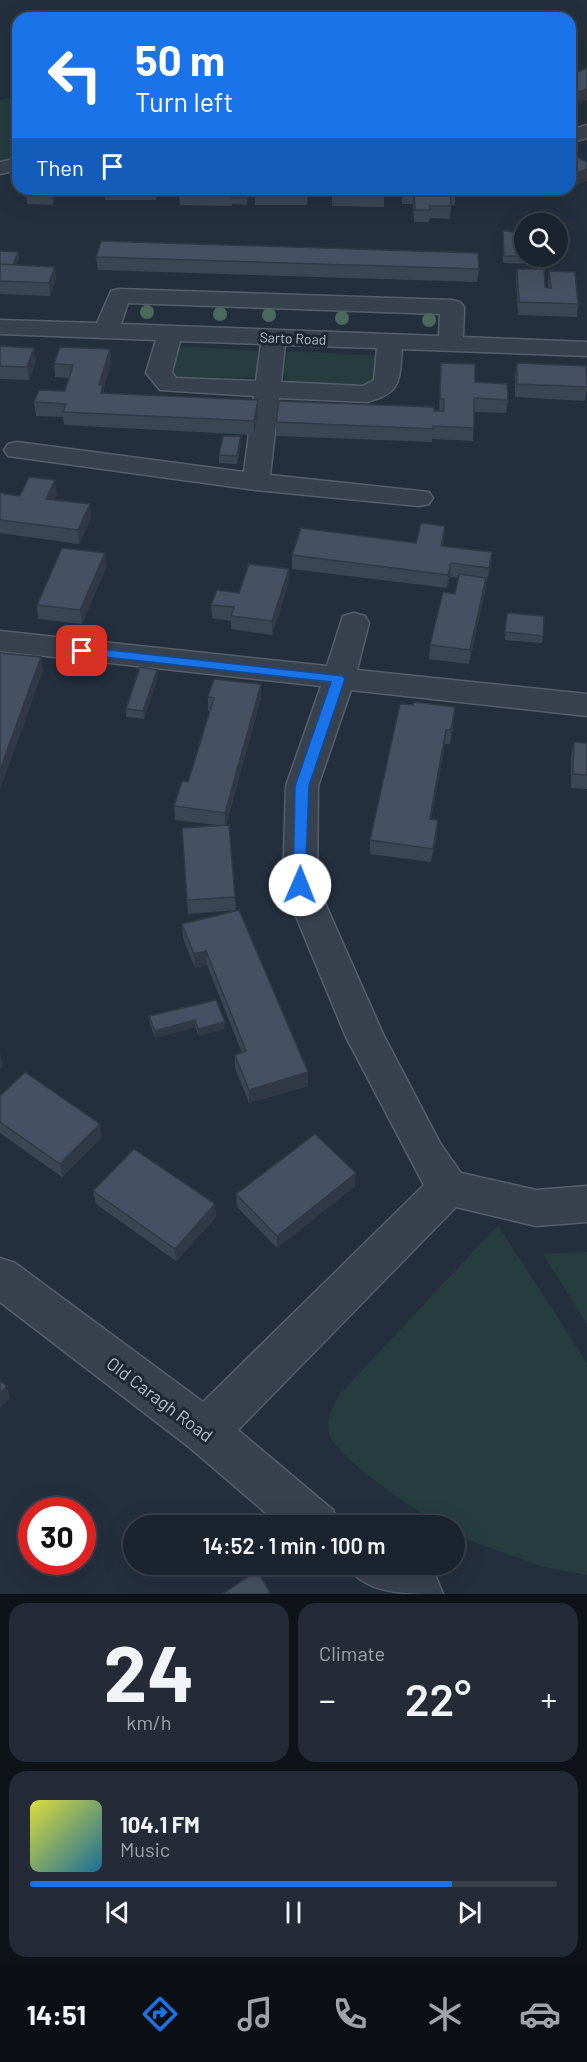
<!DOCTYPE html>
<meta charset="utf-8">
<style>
body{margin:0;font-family:Barlow,sans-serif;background:#242b36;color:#f1f3f6;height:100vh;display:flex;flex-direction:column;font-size:22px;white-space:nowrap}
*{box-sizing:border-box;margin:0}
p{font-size:20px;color:#a0a4aa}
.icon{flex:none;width:33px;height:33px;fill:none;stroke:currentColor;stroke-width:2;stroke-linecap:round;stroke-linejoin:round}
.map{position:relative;height:1594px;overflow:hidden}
.sheet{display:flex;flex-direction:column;gap:9px;padding:9px;background:#0f1319;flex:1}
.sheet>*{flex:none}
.top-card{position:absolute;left:12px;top:12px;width:564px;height:183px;border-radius:18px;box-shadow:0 6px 24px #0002,0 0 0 2px #39404a;background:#1a73e8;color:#fff;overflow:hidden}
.buttons{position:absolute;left:514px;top:213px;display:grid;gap:12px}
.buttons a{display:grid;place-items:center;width:54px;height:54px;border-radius:50%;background:#1b232e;box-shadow:0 6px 24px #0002,0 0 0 2px #39404a;font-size:30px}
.speed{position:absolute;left:18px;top:1497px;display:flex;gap:12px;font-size:30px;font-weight:700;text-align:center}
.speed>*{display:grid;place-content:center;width:78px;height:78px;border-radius:50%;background:#1b232e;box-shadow:0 6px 24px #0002,0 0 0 2px #39404a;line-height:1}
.speed .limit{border:9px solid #d22;background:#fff;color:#111}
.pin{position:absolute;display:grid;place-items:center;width:51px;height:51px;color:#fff;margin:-26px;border-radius:12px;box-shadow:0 3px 9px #0006}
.me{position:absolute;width:66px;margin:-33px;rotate:1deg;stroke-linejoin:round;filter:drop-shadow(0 0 4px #0008)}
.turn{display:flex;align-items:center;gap:21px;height:126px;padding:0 24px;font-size:27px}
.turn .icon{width:78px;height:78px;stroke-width:2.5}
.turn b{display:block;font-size:42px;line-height:51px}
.then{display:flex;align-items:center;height:57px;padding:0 24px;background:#0003;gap:12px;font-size:22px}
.big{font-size:45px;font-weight:600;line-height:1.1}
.sheet .card{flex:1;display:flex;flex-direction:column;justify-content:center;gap:9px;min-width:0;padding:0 21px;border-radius:18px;background:#242b36}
.sheet .dial{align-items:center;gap:0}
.dial b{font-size:78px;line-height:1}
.song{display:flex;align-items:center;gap:18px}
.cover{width:72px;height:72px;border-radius:9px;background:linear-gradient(135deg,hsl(60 70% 55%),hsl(200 70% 35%))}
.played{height:6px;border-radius:3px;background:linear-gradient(90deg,#1a73e8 80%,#39404a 80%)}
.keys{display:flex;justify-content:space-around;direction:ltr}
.heat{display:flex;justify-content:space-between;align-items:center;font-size:33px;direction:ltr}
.sheet .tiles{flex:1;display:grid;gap:9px;grid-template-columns:1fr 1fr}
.card:last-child{grid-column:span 2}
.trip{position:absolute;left:123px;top:1515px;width:342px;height:60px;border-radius:30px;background:#1b232e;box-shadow:0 6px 24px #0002,0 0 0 2px #39404a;font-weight:600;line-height:60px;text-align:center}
.dock{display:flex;height:96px;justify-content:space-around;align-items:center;background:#0b0e12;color:#a0a4aa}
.dock .icon{width:42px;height:42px}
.dock .on{color:#1a73e8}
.dock b{font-size:27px;color:#f1f3f6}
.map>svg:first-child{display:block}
.green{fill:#263c3f}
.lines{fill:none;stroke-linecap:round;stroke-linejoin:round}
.minor-casing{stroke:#565f6c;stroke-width:3}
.minor{fill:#38414e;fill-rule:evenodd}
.tree{fill:#4b6a5d}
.wall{fill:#3b4654}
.shaded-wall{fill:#303945}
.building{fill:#455162;stroke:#303945;stroke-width:1.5}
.route{fill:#1a73e8;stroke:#114b97;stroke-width:1.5}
.labels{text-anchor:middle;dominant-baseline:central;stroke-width:6;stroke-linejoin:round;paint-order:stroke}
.far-street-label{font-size:14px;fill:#b4bcc9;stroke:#1d2633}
.near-street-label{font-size:18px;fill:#b4bcc9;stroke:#1d2633}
</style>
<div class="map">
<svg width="587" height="1594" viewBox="0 0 587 1594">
<rect width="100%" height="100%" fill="#242f3e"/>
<g class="green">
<path d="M18,95V157L0,161V100Z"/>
<path d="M174,346L267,351L259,378L177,377L171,374Z"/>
<path d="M287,351L380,356L379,379L367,385L293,382L286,379L284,371Z"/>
<path d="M498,1225L587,1363V1575L543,1567L463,1538L455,1533L454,1526C450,1526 445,1526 441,1524C417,1513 342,1460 331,1438C323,1422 333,1407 340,1394Z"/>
<path d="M587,1252V1324L543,1254Z"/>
</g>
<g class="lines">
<g class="minor-casing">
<g id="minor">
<path d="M587,125V138L570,143V130Z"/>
<path d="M18,158V170L0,174V162Z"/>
<path d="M119,289L452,300L460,302L464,307L463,337L587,342V356L402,349C399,381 402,393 367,402L279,398L270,475L429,492L433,498L429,504L419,506L256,490L8,456L4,450L8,444L17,442L244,472L254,396L160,390L146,373L156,340L0,334V320L97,323L111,291ZM128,303L440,314L439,336L121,324ZM180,341L261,344L256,381L176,378L172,372ZM285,345L377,348L374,380L363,386L281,382Z"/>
<path d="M354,613L365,616L369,623L357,670L587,694V716L351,690L318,786L317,885L383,1034L440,1143L461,1173L536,1190L587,1186V1222L536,1226L456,1207L238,1430L333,1510L340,1526H281L189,1447L0,1302V1258L15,1263L203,1402L424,1185L346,1037L283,885L286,786L321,686L0,651V631L327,666L343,616Z"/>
<path d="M346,1564H415L436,1577L443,1594C405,1594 363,1594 346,1564Z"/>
</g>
</g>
<use href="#minor" class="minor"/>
</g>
<g class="tree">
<circle cx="147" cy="312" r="7"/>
<circle cx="220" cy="314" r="7"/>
<circle cx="269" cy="315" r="7"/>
<circle cx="342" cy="318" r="7"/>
<circle cx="429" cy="320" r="7"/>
</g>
<g class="wall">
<path d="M587,68L578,104L570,100V75Z"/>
<path d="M27,189H83L81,197L55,196L53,205L27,204L26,192Z"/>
<path d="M104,189H158L156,200H105Z"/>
<path d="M248,189L247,205L232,204V206L180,205L179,193Z"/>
<path d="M255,189H308L307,205H255Z"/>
<path d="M332,189H384V207L332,206Z"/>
<path d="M402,189H455V205H451L450,219L430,218L429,222H414L413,204H402Z"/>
<path d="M503,231L543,256L542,264L503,263Z"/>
<path d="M0,251L18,252L19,259L16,265L56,279L50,296L0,294Z"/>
<path d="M96,257L479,269L477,282L98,270Z"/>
<path d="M517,269L545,287H548L549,271L578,304L577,317L518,315L516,281Z"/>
<path d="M0,346L34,348L36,361L29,380L0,379Z"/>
<path d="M110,349L111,362L104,388V393L258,400V414L254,435L64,425L63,417L36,416L34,402L65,391L69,378L55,377L54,364Z"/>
<path d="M441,363L508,400L506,413L474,412L473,441L432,439V442L276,436V422L439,411Z"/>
<path d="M517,363L586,366L587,389L585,401L515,397V376Z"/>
<path d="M241,444L237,464L219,463V455Z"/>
<path d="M0,493L20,496L57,494L54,500L90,504L91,518L79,544L0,533Z"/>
<path d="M445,526L443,546L492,552L487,582L486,581L485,591L469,664L429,659L430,645L455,594L458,578L450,577L447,588L292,569V555L416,543Z"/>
<path d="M106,567L82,624L38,619L37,605Z"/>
<path d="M289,569V582L272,635L231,629V621L212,618L211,605L239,593Z"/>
<path d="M507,613L543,636L542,643L505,640Z"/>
<path d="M158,677L144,719L126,717V709Z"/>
<path d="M261,684V698L226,825L235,897L236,910L188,914L182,828L217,825L175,820L174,806L188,782L210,711H208V697Z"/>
<path d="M400,704L454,721L450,744H445L431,819L437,834L431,862L370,854V840Z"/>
<path d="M574,742L587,743V789L571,788V756Z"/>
<path d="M239,910L308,1086L249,1103L235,1068V1055L242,1053L207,965L195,968L183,938L182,924Z"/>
<path d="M149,1016L225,1022V1029L199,1036L195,1027L155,1038L150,1024Z"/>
<path d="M0,1096L102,1137L62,1177L0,1133Z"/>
<path d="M355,1186L277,1248L237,1207L236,1194Z"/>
<path d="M93,1191L216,1217L176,1261L96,1204Z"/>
</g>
<g class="shaded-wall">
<path d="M587,89V100L578,104L579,92Z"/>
<path d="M587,169V181L570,187V176Z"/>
<path d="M53,189H55V196L53,205L52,192Z"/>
<path d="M156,189H158L156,200Z"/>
<path d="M18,252L19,259L12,277L11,270Z"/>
<path d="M55,267L56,279L50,296L49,283Z"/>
<path d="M34,348L36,361L29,380L27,367Z"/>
<path d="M110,349L111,362L104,388V398L102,406L99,385Z"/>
<path d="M258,400V414L254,435V421Z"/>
<path d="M241,436V444L237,464V456Z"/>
<path d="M55,480L57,494L48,512L46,499Z"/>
<path d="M90,504L91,518L79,544L78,530Z"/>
<path d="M445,526L444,540L440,559L441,546Z"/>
<path d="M492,552L491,566L487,582L489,568Z"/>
<path d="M105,553L106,567L82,624L80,610Z"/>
<path d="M451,563L450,577L447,588L448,575Z"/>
<path d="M289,569V582L272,635V621Z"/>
<path d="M486,578L485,591L469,664L470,650Z"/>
<path d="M41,657L43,671L0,790V770Z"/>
<path d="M157,670L158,677L144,719L143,711Z"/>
<path d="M261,684V698L225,826V813Z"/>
<path d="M455,707L454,721L450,744L451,730Z"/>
<path d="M446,730L445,744L431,820L430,819Z"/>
<path d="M438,820L437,834L431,862L433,849Z"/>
<path d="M206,951L207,965L195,968L194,954Z"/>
<path d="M195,1020V1027L155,1038V1031Z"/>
<path d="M225,1022V1029L199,1036L198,1029Z"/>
<path d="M0,1053L3,1066L0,1069Z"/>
<path d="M308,1072V1086L249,1103V1090Z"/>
<path d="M100,1124L102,1137L62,1177L60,1164Z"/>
<path d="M356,1173L355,1186L277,1248V1236Z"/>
<path d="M215,1204L216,1217L176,1261L175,1249Z"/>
<path d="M7,1386L10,1398L0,1408V1393Z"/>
</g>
<g class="building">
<path d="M587,68V89L579,92L570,88V75Z"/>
<path d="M572,154L587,162V169L570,176V155Z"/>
<path d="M27,189H53L52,192H26Z"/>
<path d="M180,189H232L231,194L179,193Z"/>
<path d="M233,189H247L246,198H232Z"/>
<path d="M255,189H307V193L255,192Z"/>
<path d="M332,189H384V195L332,194Z"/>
<path d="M403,189H455V193L450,192L451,206H430V210H415L414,192H403Z"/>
<path d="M503,231H510L525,238V256H543V257L504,256Z"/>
<path d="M101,241L478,253L479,269L96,257Z"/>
<path d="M0,251L18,252L13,265H0Z"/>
<path d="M0,264L55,267L49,283L0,281Z"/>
<path d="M517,269H544L545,287L551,288L549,271L575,272L578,304L519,302Z"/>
<path d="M0,346L34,348L27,367L0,366Z"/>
<path d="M60,347L110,349L99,385H103L101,393L258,400L254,421L63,412L66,404L34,402L39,390L65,391L73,365L54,364Z"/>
<path d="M441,363L475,364V382L507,384L508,400L474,398V428L433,426V429L276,422L279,401L434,407V411H444V399H440Z"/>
<path d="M517,363L586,366L587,387L517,384Z"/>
<path d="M223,436H241L237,456L219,455Z"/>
<path d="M29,477L55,480L46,499L90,504L78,530L0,520V493L20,496Z"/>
<path d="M421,523L445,526L441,546L492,552L489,568L451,563L448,575L292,555L301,528L416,543Z"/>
<path d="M62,548L105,553L80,610L37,605Z"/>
<path d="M249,564L289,569L272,621L231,616L234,607L211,605L217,590L239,593Z"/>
<path d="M459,574L486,578L470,650L430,645L443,592L455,594Z"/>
<path d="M507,613L544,616L543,636L505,632Z"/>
<path d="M0,653L41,657L0,770Z"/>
<path d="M140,667L157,670L143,711L126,709Z"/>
<path d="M214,679L261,684L225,813L174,806L182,781L188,782L214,698L208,697Z"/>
<path d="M414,702L455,707L451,730H446L432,806L430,819L438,820L433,849L370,840L400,704L413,705Z"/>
<path d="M574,742L587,743V775L573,774Z"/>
<path d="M229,825L235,897L187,900L182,828Z"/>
<path d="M239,910L308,1072L249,1090L235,1055L246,1051L206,951L194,954L182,924Z"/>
<path d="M216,1000L225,1022L198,1029L195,1020L155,1031L149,1016Z"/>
<path d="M25,1072L100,1124L60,1164L0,1122V1096Z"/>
<path d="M315,1134L356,1173L277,1236L236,1194Z"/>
<path d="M134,1149L215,1204L175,1249L93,1191Z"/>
<path d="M0,1381L7,1386L0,1393Z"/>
<path d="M257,1571L271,1594H222Z"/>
</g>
<path class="route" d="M82,647L343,676L345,679L309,786L305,889L300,891L293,885L295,786L331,682L78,654V648Z"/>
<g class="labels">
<g class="far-street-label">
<text transform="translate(293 338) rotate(2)">Sarto Road</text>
</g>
<g class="near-street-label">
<text transform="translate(160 1399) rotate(37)">Old Caragh Road</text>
</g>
</g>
</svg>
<div class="buttons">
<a><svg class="icon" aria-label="search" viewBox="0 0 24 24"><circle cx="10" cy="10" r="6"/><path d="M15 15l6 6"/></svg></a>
</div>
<div class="speed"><div class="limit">30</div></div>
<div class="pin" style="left:82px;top:651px;background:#d93025"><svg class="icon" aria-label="arrive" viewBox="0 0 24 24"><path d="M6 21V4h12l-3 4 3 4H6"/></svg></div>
<svg class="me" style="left:300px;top:885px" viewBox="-20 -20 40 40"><circle r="19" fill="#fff"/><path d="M0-13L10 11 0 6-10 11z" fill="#1a73e8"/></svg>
<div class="trip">14:52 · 1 min · 100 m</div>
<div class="top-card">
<div class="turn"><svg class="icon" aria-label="left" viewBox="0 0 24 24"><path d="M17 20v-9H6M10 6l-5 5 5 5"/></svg><div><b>50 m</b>Turn left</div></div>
<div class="then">Then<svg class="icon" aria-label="arrive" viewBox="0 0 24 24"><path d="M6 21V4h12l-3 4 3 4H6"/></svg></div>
</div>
</div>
<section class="sheet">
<div class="tiles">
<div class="card dial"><b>24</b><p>km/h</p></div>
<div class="card"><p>Climate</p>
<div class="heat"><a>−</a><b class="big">22°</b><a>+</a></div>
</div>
<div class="card">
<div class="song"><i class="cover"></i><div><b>104.1 FM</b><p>Music</p></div></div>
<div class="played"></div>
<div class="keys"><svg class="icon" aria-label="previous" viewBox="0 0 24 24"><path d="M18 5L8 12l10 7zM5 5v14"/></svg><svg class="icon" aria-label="pause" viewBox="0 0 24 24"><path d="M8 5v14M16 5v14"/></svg><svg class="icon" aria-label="next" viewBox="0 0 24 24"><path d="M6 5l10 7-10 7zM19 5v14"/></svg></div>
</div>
</div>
</section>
<nav class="dock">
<b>14:51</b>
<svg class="icon on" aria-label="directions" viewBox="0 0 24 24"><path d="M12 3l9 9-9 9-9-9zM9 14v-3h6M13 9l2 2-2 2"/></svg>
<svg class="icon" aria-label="music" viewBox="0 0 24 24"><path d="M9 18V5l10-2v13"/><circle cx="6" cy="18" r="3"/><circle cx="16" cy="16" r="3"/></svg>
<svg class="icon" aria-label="phone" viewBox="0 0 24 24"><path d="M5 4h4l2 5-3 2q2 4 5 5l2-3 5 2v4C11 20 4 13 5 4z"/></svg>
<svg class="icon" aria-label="climate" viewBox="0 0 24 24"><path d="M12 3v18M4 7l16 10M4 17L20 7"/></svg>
<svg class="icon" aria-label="car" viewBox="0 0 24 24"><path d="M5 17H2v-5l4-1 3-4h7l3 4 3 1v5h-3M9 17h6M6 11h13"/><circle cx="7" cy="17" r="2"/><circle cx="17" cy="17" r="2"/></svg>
</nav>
